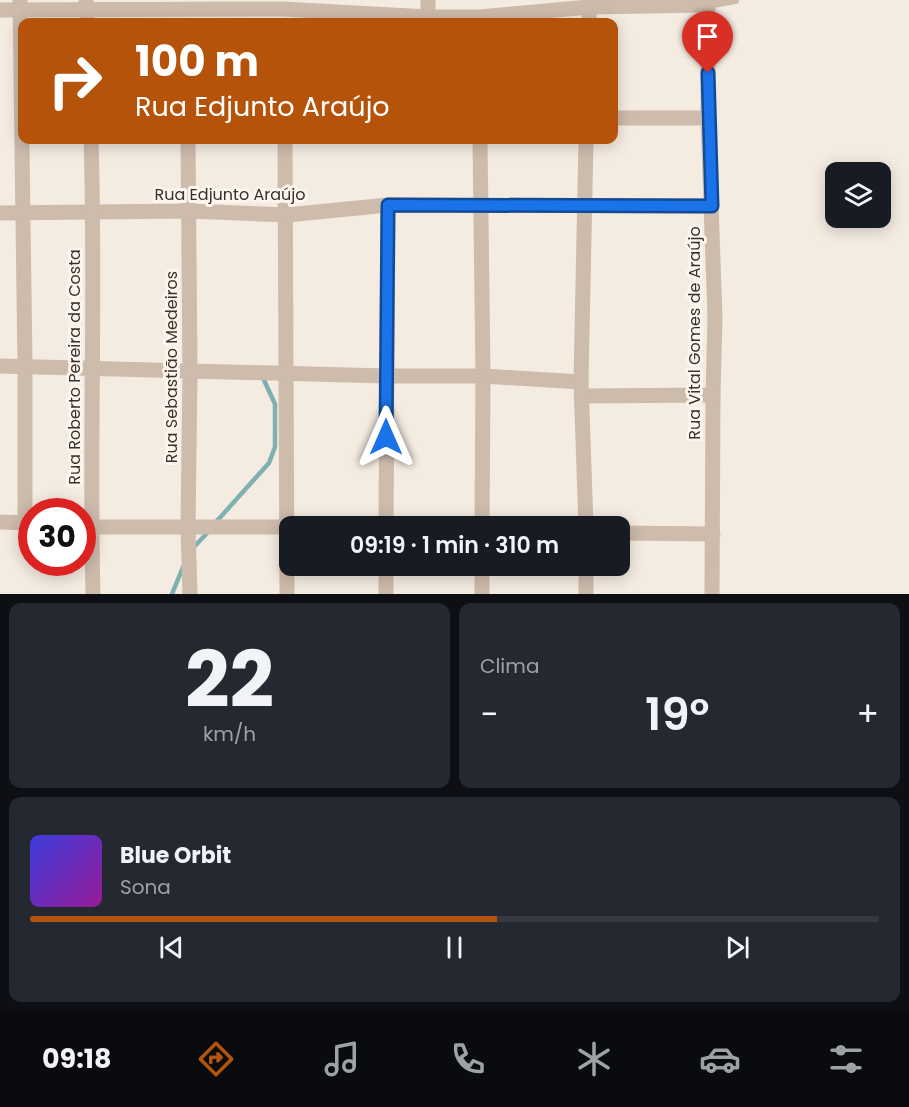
<!DOCTYPE html>
<html lang="pt">
<meta charset="utf-8">
<style>
body{margin:0;font-family:Poppins,sans-serif;background:#242831;color:#f1f3f6;height:100vh;display:flex;flex-direction:column;font-size:22px;white-space:nowrap}
*{box-sizing:border-box;margin:0}
p{font-size:20px;color:#9ea1a6}
.icon{flex:none;width:33px;height:33px;fill:none;stroke:currentColor;stroke-width:2;stroke-linecap:round;stroke-linejoin:round}
.map{position:relative;height:594px;overflow:hidden}
.panel{display:flex;flex-direction:column;gap:9px;padding:9px;background:#0d0f14;flex:1}
.panel>*{flex:none}
.guide{position:absolute;left:18px;top:18px;width:600px;height:126px;border-radius:12px;box-shadow:0 3px 15px #0003;background:#b45309;color:#fff;overflow:hidden}
.fabs{position:absolute;left:825px;top:162px;display:grid;gap:12px}
.fabs a{display:grid;place-items:center;width:66px;height:66px;border-radius:12px;background:#171b24;box-shadow:0 3px 15px #0003;font-size:30px}
.speed{position:absolute;left:18px;top:498px;display:flex;gap:12px;font-size:30px;font-weight:700;text-align:center}
.speed>*{display:grid;place-content:center;width:78px;height:78px;border-radius:50%;background:#171b24;box-shadow:0 3px 15px #0003;line-height:1}
.speed .limit{border:9px solid #d22;background:#fff;color:#111}
.pin{position:absolute;display:grid;place-items:center;width:51px;height:51px;color:#fff;margin:-62px -26px;border-radius:50% 50% 50% 0;rotate:-45deg;box-shadow:0 0 6px #0007}
.pin .icon{rotate:45deg}
.me{position:absolute;width:66px;margin:-33px;rotate:0deg;stroke-linejoin:round;filter:drop-shadow(0 0 4px #0008)}
.turn{display:flex;align-items:center;gap:21px;height:126px;padding:0 18px;font-size:27px}
.turn .icon{width:78px;height:78px;stroke-width:2.5}
.turn b{display:block;font-size:42px;line-height:51px}
.big{font-size:45px;font-weight:600;line-height:1.1}
.panel .tile{flex:1;display:flex;flex-direction:column;justify-content:center;gap:9px;min-width:0;padding:0 21px;border-radius:12px;background:#242831}
.panel .dial{align-items:center;gap:0}
.dial b{font-size:78px;line-height:1}
.song{display:flex;align-items:center;gap:18px}
.cover{width:72px;height:72px;border-radius:9px;background:linear-gradient(135deg,hsl(240 70% 55%),hsl(300 70% 35%))}
.played{height:6px;border-radius:3px;background:linear-gradient(90deg,#b45309 55%,#363941 55%)}
.keys{display:flex;justify-content:space-around;direction:ltr}
.heat{display:flex;justify-content:space-between;align-items:center;font-size:33px;direction:ltr}
.panel .tiles{flex:1;display:grid;gap:9px;grid-template-columns:1fr 1fr}
.tile:last-child{grid-column:span 2}
.trip{position:absolute;left:279px;top:516px;width:351px;height:60px;border-radius:12px;background:#171b24;box-shadow:0 3px 15px #0003;font-weight:600;line-height:60px;text-align:center}
.tab-bar{display:flex;height:96px;justify-content:space-around;align-items:center;background:#090b0e;color:#9ea1a6}
.tab-bar .icon{width:42px;height:42px}
.tab-bar .active{color:#b45309}
.tab-bar b{font-size:27px;color:#f1f3f6}
.map>svg:first-child{display:block}
.lines{fill:none;stroke-linecap:round;stroke-linejoin:round}
.stream{stroke:#7fb0b2;stroke-width:4.5}
.service{stroke:#cdbbac;stroke-width:8}
.minor{stroke:#cdbbac;stroke-width:15}
.tertiary{stroke:#cdbbac;stroke-width:15}
.route-casing{stroke:#114b97;stroke-width:15}
.route{stroke:#1a73e8;stroke-width:10}
.labels{text-anchor:middle;dominant-baseline:central;stroke-width:6;stroke-linejoin:round;paint-order:stroke}
.street-label{font-size:16px;fill:#3b302b;stroke:#fbf5ee}
</style>
<div class="map">
<svg width="909" height="594" viewBox="0 0 909 594">
<rect width="100%" height="100%" fill="#f4ebe1"/>
<g class="lines">
<g class="stream">
<path d="M216,522L269,463L275,447V404L263,378"/>
<path d="M192,549L209,531"/>
<path d="M172,594L183,567"/>
</g>
<path class="service" d="M708,5L735,0"/>
<g class="minor">
<path d="M428,0V17"/>
<path d="M708,0V118L715,318L713,395L712,594"/>
<path d="M20,1L25,366V523"/>
<path d="M0,10L283,9L428,17H479L589,7L708,5"/>
<path d="M614,118H708"/>
<path d="M188,140L190,372L188,528L190,594"/>
<path d="M285,140L287,594"/>
<path d="M480,140L483,376L482,526"/>
<path d="M0,213L189,211L287,215L388,205L712,206"/>
<path d="M0,366L386,376H483L581,382"/>
<path d="M581,396L713,395"/>
<path d="M0,522L32,523"/>
<path d="M386,526L388,205"/>
<path d="M82,527H290"/>
<path d="M620,533L713,534"/>
<path d="M386,594V566"/>
<path d="M482,594V566"/>
</g>
<g class="tertiary">
<path d="M86,0L87,22"/>
<path d="M589,22V0"/>
<path d="M91,140C96,291 89,443 93,594"/>
<path d="M586,526L581,382L586,140"/>
<path d="M586,566V594"/>
</g>
</g>
<g class="lines">
<g class="route-casing">
<path id="route" d="M386,437L388,205L712,206L708,73"/>
</g>
<use href="#route" class="route"/>
</g>
<g class="labels">
<g class="street-label">
<text x="230" y="194">Rua Edjunto Araújo</text>
<text transform="translate(694 333) rotate(-90)">Rua Vital Gomes de Araújo</text>
<text transform="translate(74 367) rotate(-90)">Rua Roberto Pereira da Costa</text>
<text transform="translate(171 367) rotate(-90)">Rua Sebastião Medeiros</text>
</g>
</g>
</svg>
<div class="fabs">
<a><svg class="icon" aria-label="layers" viewBox="0 0 24 24"><path d="M12 4l9 5-9 5-9-5zM3 14l9 5 9-5"/></svg></a>
</div>
<div class="speed"><div class="limit">30</div></div>
<div class="pin" style="left:708px;top:73px;background:#d93025"><svg class="icon" aria-label="arrive" viewBox="0 0 24 24"><path d="M6 21V4h12l-3 4 3 4H6"/></svg></div>
<svg class="me" style="left:386px;top:437px" viewBox="-20 -20 40 40"><path d="M0-17L14 15 0 8-14 15z" fill="#1a73e8" stroke="#fff" stroke-width="4"/></svg>
<div class="trip">09:19 · 1 min · 310 m</div>
<div class="guide">
<div class="turn"><svg class="icon" aria-label="right" viewBox="0 0 24 24"><path d="M7 20v-9h11M14 6l5 5-5 5"/></svg><div><b>100 m</b>Rua Edjunto Araújo</div></div>
</div>
</div>
<section class="panel">
<div class="tiles">
<div class="tile dial"><b>22</b><p>km/h</p></div>
<div class="tile"><p>Clima</p>
<div class="heat"><a>−</a><b class="big">19°</b><a>+</a></div>
</div>
<div class="tile">
<div class="song"><i class="cover"></i><div><b>Blue Orbit</b><p>Sona</p></div></div>
<div class="played"></div>
<div class="keys"><svg class="icon" aria-label="previous" viewBox="0 0 24 24"><path d="M18 5L8 12l10 7zM5 5v14"/></svg><svg class="icon" aria-label="pause" viewBox="0 0 24 24"><path d="M8 5v14M16 5v14"/></svg><svg class="icon" aria-label="next" viewBox="0 0 24 24"><path d="M6 5l10 7-10 7zM19 5v14"/></svg></div>
</div>
</div>
</section>
<nav class="tab-bar">
<b>09:18</b>
<svg class="icon active" aria-label="directions" viewBox="0 0 24 24"><path d="M12 3l9 9-9 9-9-9zM9 14v-3h6M13 9l2 2-2 2"/></svg>
<svg class="icon" aria-label="music" viewBox="0 0 24 24"><path d="M9 18V5l10-2v13"/><circle cx="6" cy="18" r="3"/><circle cx="16" cy="16" r="3"/></svg>
<svg class="icon" aria-label="phone" viewBox="0 0 24 24"><path d="M5 4h4l2 5-3 2q2 4 5 5l2-3 5 2v4C11 20 4 13 5 4z"/></svg>
<svg class="icon" aria-label="climate" viewBox="0 0 24 24"><path d="M12 3v18M4 7l16 10M4 17L20 7"/></svg>
<svg class="icon" aria-label="car" viewBox="0 0 24 24"><path d="M5 17H2v-5l4-1 3-4h7l3 4 3 1v5h-3M9 17h6M6 11h13"/><circle cx="7" cy="17" r="2"/><circle cx="17" cy="17" r="2"/></svg>
<svg class="icon" aria-label="filters" viewBox="0 0 24 24"><path d="M4 7h16M4 17h16"/><circle cx="9" cy="7" r="2"/><circle cx="15" cy="17" r="2"/></svg>
</nav>
